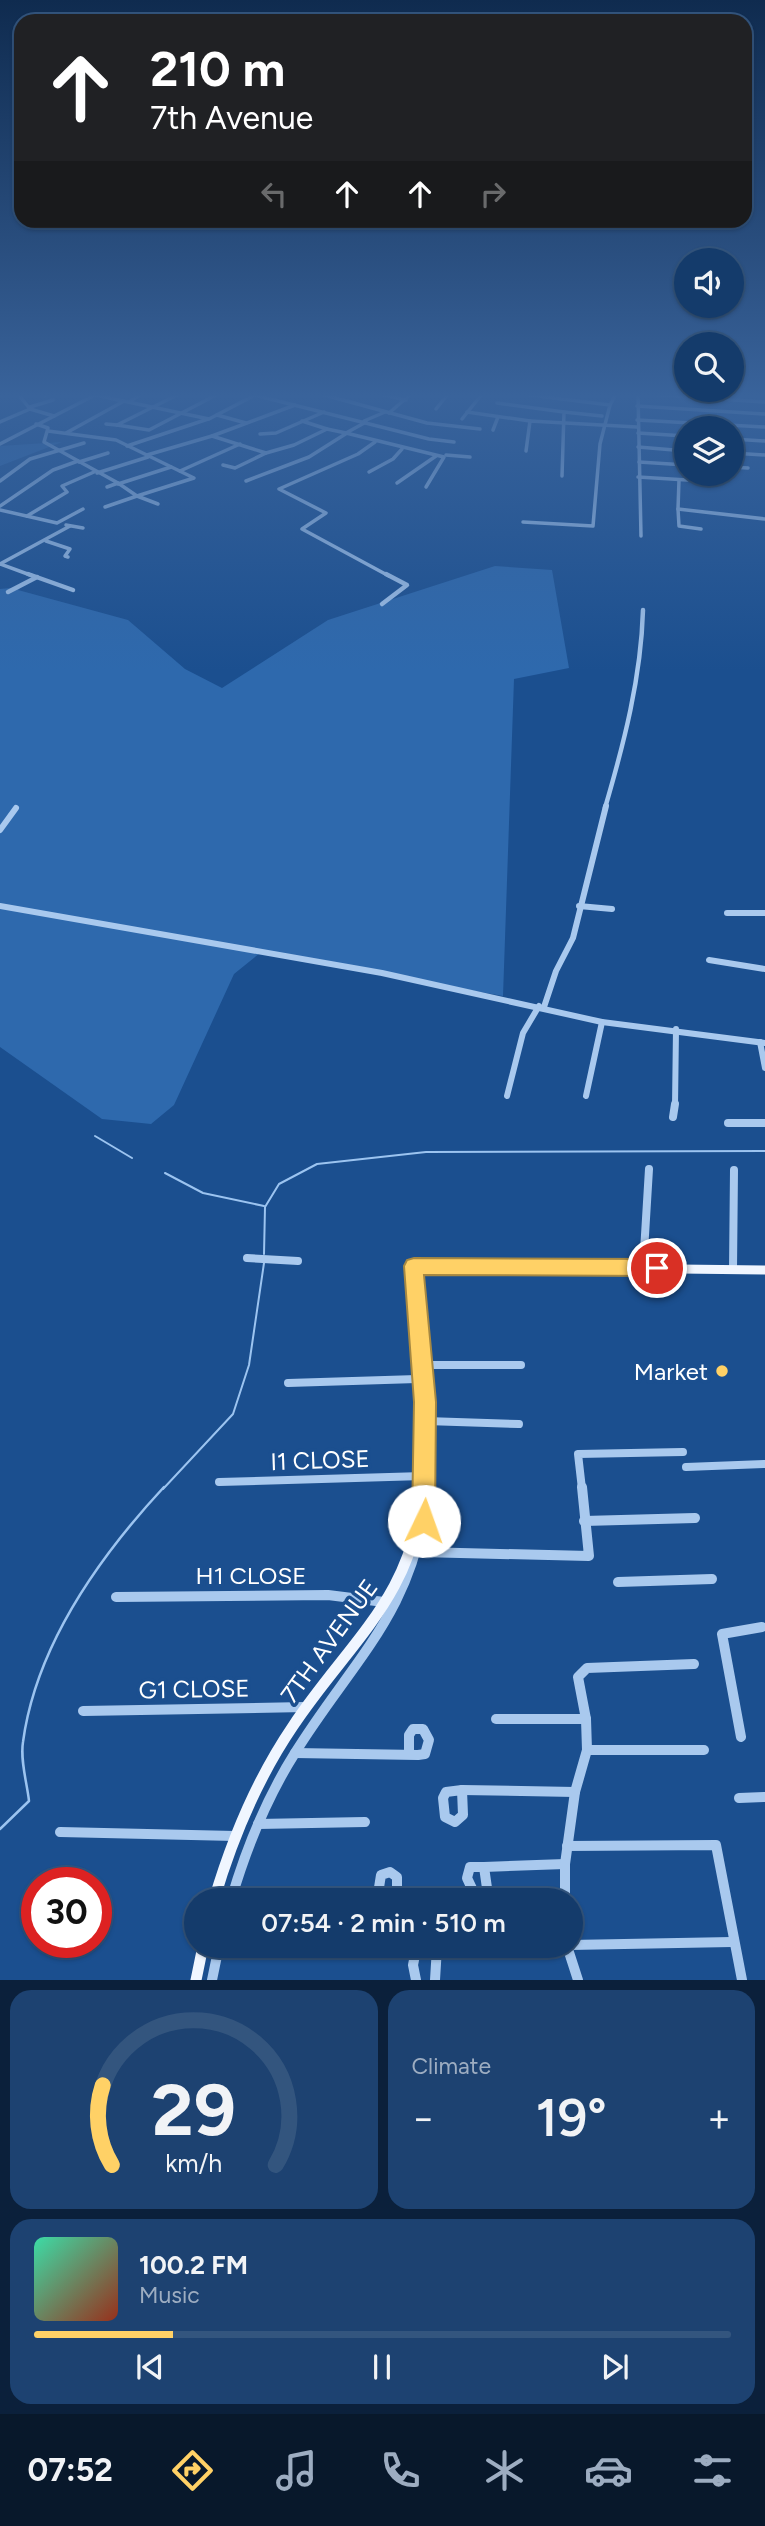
<!DOCTYPE html>
<meta charset="utf-8">
<style>
body{margin:0;font-family:Figtree,sans-serif;background:#1d4271;color:#f1f3f6;height:100vh;display:flex;flex-direction:column;font-size:26px;white-space:nowrap}
*{box-sizing:border-box;margin:0}
p{font-size:23px;color:#9dadc1}
.icon{flex:none;width:38px;height:38px;fill:none;stroke:currentColor;stroke-width:2;stroke-linecap:round;stroke-linejoin:round}
.map{position:relative;height:1980px;overflow:hidden}
.panel{display:flex;flex-direction:column;gap:10px;padding:10px;background:#0b203b;flex:1}
.panel>*{flex:none}
.guide{position:absolute;left:14px;top:14px;width:738px;height:214px;border-radius:21px;box-shadow:0 2px 5px #0004,0 0 0 2px #33557e;background:#202124;color:#fff;overflow:hidden}
.buttons{position:absolute;left:674px;top:248px;display:grid;gap:14px}
.buttons a{display:grid;place-items:center;width:70px;height:70px;border-radius:50%;background:#143b6b;box-shadow:0 2px 5px #0004,0 0 0 2px #33557e;font-size:35px}
.speed{position:absolute;left:21px;top:1867px;display:flex;gap:14px;font-size:35px;font-weight:700;text-align:center}
.speed>*{display:grid;place-content:center;width:91px;height:91px;border-radius:50%;background:#143b6b;box-shadow:0 2px 5px #0004,0 0 0 2px #33557e;line-height:1}
.speed .limit{border:10px solid #d22;background:#fff;color:#111}
.pin{position:absolute;display:grid;place-items:center;width:60px;height:60px;color:#fff;margin:-30px;border:4px solid #fff;border-radius:50%;box-shadow:0 2px 7px #0007}
.me{position:absolute;width:77px;margin:-38px;rotate:3deg;stroke-linejoin:round;filter:drop-shadow(0 0 5px #0008)}
.turn{display:flex;align-items:center;gap:24px;height:147px;padding:0 21px;font-size:32px}
.turn .icon{width:91px;height:91px;stroke-width:2.5}
.turn b{display:block;font-size:49px;line-height:60px}
.lanes{display:flex;align-items:center;height:66px;padding:0 21px;background:#0003;justify-content:center;gap:35px;direction:ltr}
.lanes .off{opacity:.35}
.big{font-size:52px;font-weight:600;line-height:1.1}
.panel .card{flex:1;display:flex;flex-direction:column;justify-content:center;gap:10px;min-width:0;padding:0 24px;border-radius:21px;background:#1d4271}
.panel .dial{align-items:center;gap:0}
.dial svg{height:182px;overflow:visible;fill:none;stroke:#33557e;stroke-width:7;stroke-linecap:round;text-anchor:middle}
.dial text{fill:#f1f3f6;stroke:none}
.song{display:flex;align-items:center;gap:21px}
.cover{width:84px;height:84px;border-radius:10px;background:linear-gradient(135deg,hsl(160 70% 55%),hsl(10 70% 35%))}
.played{height:7px;border-radius:4px;background:linear-gradient(90deg,#ffd166 20%,#33557e 20%)}
.keys{display:flex;justify-content:space-around;direction:ltr}
.heat{display:flex;justify-content:space-between;align-items:center;font-size:38px;direction:ltr}
.panel .tiles{flex:1;display:grid;gap:10px;grid-template-columns:1fr 1fr}
.card:last-child{grid-column:span 2}
.trip{position:absolute;left:184px;top:1888px;width:399px;height:70px;border-radius:35px;background:#143b6b;box-shadow:0 2px 5px #0004,0 0 0 2px #33557e;font-weight:600;line-height:70px;text-align:center}
.menu{display:flex;height:112px;justify-content:space-around;align-items:center;background:#08182b;color:#9dadc1}
.menu .icon{width:49px;height:49px}
.menu .selected{color:#ffd166}
.menu b{font-size:32px;color:#f1f3f6}
.map>svg:first-child{display:block}
.green{fill:#2e69ad}
.lines{fill:none;stroke-linecap:round;stroke-linejoin:round}
.stream-far1{stroke:#9cc4f0;stroke-width:2}
.stream{stroke:#9cc4f0;stroke-width:2.5}
.minor-far4{stroke:#a9c9ee;stroke-width:3.5}
.minor-far3{stroke:#a9c9ee;stroke-width:4.5}
.minor-far2{stroke:#a9c9ee;stroke-width:6}
.minor-far1{stroke:#a9c9ee;stroke-width:8}
.minor{stroke:#a9c9ee;stroke-width:10}
.major-far1{stroke:#f0f6ff;stroke-width:9}
.major{stroke:#f0f6ff;stroke-width:11}
.route{fill:#ffd166;stroke:#a68842;stroke-width:2}
.poi-dot{fill:#ffd166;stroke:#1b4f8f;stroke-width:2.5}
.labels{text-anchor:middle;dominant-baseline:central;stroke-width:7;stroke-linejoin:round;paint-order:stroke}
.near-poi-label{font-size:24px;fill:#fff;stroke:#1b4f8f;text-anchor:end}
.near-street-label{font-size:24px;fill:#fff;stroke:#1b4f8f}
</style>
<div class="map">
<svg width="765" height="1980" viewBox="0 0 765 1980">
<rect width="100%" height="100%" fill="#1b4f8f"/>
<g class="green">
<path d="M62,442L0,466V446Z"/>
<path d="M495,566L552,570L569,668L514,679L503,996L260,953L234,974L174,1105L151,1124L102,1119L0,1047V589L21,587L18,590L128,620L185,669L222,688L328,620Z"/>
</g>
<g class="lines">
<g class="stream-far1">
<path d="M95,1136L132,1158"/>
<path d="M165,1173L203,1193L264,1206"/>
<path d="M264,1254L265,1207L279,1184L317,1164L426,1152L765,1151"/>
<path d="M163,1489L233,1414L249,1365L264,1263"/>
</g>
<path class="stream" d="M0,1829L29,1801C27,1783 20,1760 23,1742C36,1645 99,1557 164,1487"/>
<g class="minor-far4">
<path d="M18,394L30,409L54,416"/>
<path d="M179,394L117,425L149,430L218,394"/>
<path d="M321,394L427,423L480,429"/>
<path d="M380,394L406,400"/>
<path d="M522,394L610,405L600,444L593,526L523,522"/>
<path d="M638,394L641,536"/>
<path d="M645,394L765,402"/>
<path d="M0,395L4,394"/>
<path d="M254,395L429,439L454,442"/>
<path d="M45,396L48,394"/>
<path d="M129,402L141,394"/>
<path d="M497,403L564,412L562,476"/>
<path d="M610,405L616,394"/>
<path d="M637,406L765,414"/>
<path d="M30,407L53,400"/>
<path d="M436,409L448,394"/>
<path d="M467,412L530,421"/>
<path d="M564,412L602,416"/>
<path d="M389,413L411,394"/>
<path d="M217,415L246,423"/>
<path d="M462,419L482,394"/>
<path d="M637,420L765,427"/>
<path d="M302,421L327,429"/>
<path d="M364,421L385,412"/>
<path d="M0,422L30,409"/>
<path d="M366,422L346,433L444,457L426,487"/>
<path d="M36,424L48,428L44,442L118,483L107,487"/>
<path d="M106,424L117,425"/>
<path d="M493,430L498,417"/>
<path d="M48,431L116,440L194,478L137,496L158,504"/>
<path d="M66,433L124,401"/>
<path d="M638,433L686,436"/>
<path d="M260,434L276,433L324,412"/>
<path d="M212,436L266,453L235,468L223,465"/>
<path d="M732,439L765,441"/>
<path d="M375,442L358,454L279,489L326,513L302,529L389,576"/>
<path d="M0,444L95,395L209,419L257,394"/>
<path d="M127,446L208,419"/>
<path d="M638,447L686,451"/>
<path d="M526,451L530,421L637,427"/>
<path d="M266,453L294,445L327,429L346,433"/>
<path d="M732,453L765,455"/>
<path d="M147,455L212,436L295,405"/>
<path d="M446,455L470,457"/>
<path d="M79,462L108,453"/>
<path d="M639,462L686,465"/>
<path d="M732,467L748,468"/>
<path d="M180,471L240,444"/>
<path d="M369,472L393,459L402,449"/>
<path d="M97,473L148,457"/>
<path d="M638,477L720,482"/>
<path d="M679,480L678,509L765,519"/>
<path d="M0,481L30,459L84,443"/>
<path d="M246,481L309,457L347,433"/>
<path d="M397,483L436,456"/>
<path d="M118,484L171,467"/>
<path d="M0,506L53,470L78,461"/>
<path d="M105,507L137,496L118,483"/>
<path d="M678,509L679,526L701,529"/>
<path d="M0,510L57,523L83,509"/>
<path d="M27,516L67,492L62,486L94,472"/>
<path d="M66,525L83,528"/>
<path d="M46,541L70,549L65,556L68,557"/>
<path d="M0,564L70,526"/>
<path d="M0,564L33,576"/>
</g>
<g class="minor-far3">
<path d="M28,574L73,590"/>
<path d="M8,592L37,577"/>
<path d="M382,604L407,585L386,574"/>
<path d="M605,808C624,743 641,678 643,610"/>
</g>
<g class="minor-far2">
<path d="M0,830L16,808"/>
<path d="M0,906L382,973L602,1022L765,1043"/>
<path d="M579,906L612,909"/>
<path d="M727,913H765"/>
<path d="M709,960L765,969"/>
<path d="M544,1007L556,971L573,938L606,806"/>
<path d="M760,1042L765,1068"/>
<path d="M507,1096L523,1033L539,1006"/>
<path d="M586,1096L602,1022"/>
<path d="M675,1106L676,1029"/>
</g>
<g class="minor-far1">
<path d="M673,1117L675,1104"/>
<path d="M728,1123H765"/>
<path d="M247,1258L298,1261"/>
<path d="M643,1268L649,1169"/>
<path d="M733,1269L734,1170"/>
<path d="M418,1311L426,1480"/>
<path d="M423,1365H521"/>
<path d="M288,1383L417,1379"/>
<path d="M426,1421L519,1424"/>
<path d="M686,1467L765,1464"/>
<path d="M219,1482L423,1476"/>
<path d="M582,1489L578,1454L683,1452"/>
</g>
<g class="minor">
<path d="M584,1521L695,1518"/>
<path d="M420,1552L589,1556L582,1487"/>
<path d="M618,1582L712,1579"/>
<path d="M116,1597L328,1595L384,1602"/>
<path d="M83,1711L305,1707"/>
<path d="M496,1719H586"/>
<path d="M741,1737L722,1634L762,1627"/>
<path d="M587,1750H704"/>
<path d="M295,1753L418,1755L425,1754L429,1740L423,1729H413L409,1735V1754"/>
<path d="M462,1790L575,1792"/>
<path d="M462,1790L463,1815L455,1822L445,1817L443,1798L446,1792Z"/>
<path d="M739,1798L765,1797"/>
<path d="M258,1824L365,1822"/>
<path d="M60,1832L235,1836"/>
<path d="M567,1846L716,1845L742,1980"/>
<path d="M470,1867H484L487,1888L483,1896L475,1895L467,1878Z"/>
<path d="M484,1867L565,1864"/>
<path d="M231,1900C246,1849 266,1799 295,1753C352,1661 415,1611 426,1495"/>
<path d="M377,1900L381,1875L390,1872L397,1877V1900"/>
<path d="M565,1900V1864L575,1792L587,1750L586,1719L578,1677L587,1668L694,1664"/>
<path d="M570,1945L732,1942"/>
<path d="M567,1946L578,1980"/>
<path d="M212,1980L219,1946"/>
<path d="M416,1980L413,1965L416,1950L421,1948L514,1946"/>
<path d="M435,1980L437,1947"/>
</g>
<path class="major-far1" d="M422,1489L413,1266L765,1270"/>
<g class="major">
<path d="M214,1900C232,1839 257,1779 293,1726C348,1643 416,1595 422,1487"/>
<path d="M196,1980L203,1946"/>
</g>
</g>
<linearGradient id="sky" x2="0" y2="1"><stop stop-color="#0f2b4f"/><stop offset="0.59" stop-color="#39639b"/><stop offset="1" stop-color="#39639b" stop-opacity="0"/></linearGradient>
<rect width="765" height="671" fill="url(#sky)"/>
<path class="route" d="M414,1258L657,1259L664,1262L667,1268L664,1274L657,1276L424,1275L436,1402L435,1521L432,1529L424,1533L416,1529L412,1521L414,1402L404,1266L407,1260Z"/>
<circle class="poi-dot" cx="722" cy="1371" r="7"/>
<g class="labels">
<g class="near-poi-label">
<text x="708" y="1371">Market</text>
</g>
<g class="near-street-label">
<text transform="translate(320 1460) rotate(-2)">I1 CLOSE</text>
<text x="251" y="1575">H1 CLOSE</text>
<text transform="translate(329 1641) rotate(-54)">7TH AVENUE</text>
<text transform="translate(194 1689) rotate(-1)">G1 CLOSE</text>
</g>
</g>
</svg>
<div class="buttons">
<a><svg class="icon" aria-label="sound" viewBox="0 0 24 24"><path d="M4 9h4l5-4v14l-5-4H4zM17 9q2 3 0 6"/></svg></a>
<a><svg class="icon" aria-label="search" viewBox="0 0 24 24"><circle cx="10" cy="10" r="6"/><path d="M15 15l6 6"/></svg></a>
<a><svg class="icon" aria-label="layers" viewBox="0 0 24 24"><path d="M12 4l9 5-9 5-9-5zM3 14l9 5 9-5"/></svg></a>
</div>
<div class="speed"><div class="limit">30</div></div>
<div class="pin" style="left:657px;top:1268px;background:#d93025"><svg class="icon" aria-label="arrive" viewBox="0 0 24 24"><path d="M6 21V4h12l-3 4 3 4H6"/></svg></div>
<svg class="me" style="left:424px;top:1521px" viewBox="-20 -20 40 40"><circle r="19" fill="#fff"/><path d="M0-13L10 11 0 6-10 11z" fill="#ffd166"/></svg>
<div class="trip">07:54 · 2 min · 510 m</div>
<div class="guide">
<div class="turn"><svg class="icon" aria-label="ahead" viewBox="0 0 24 24"><path d="M12 20V5M6 11l6-6 6 6"/></svg><div><b>210 m</b>7th Avenue</div></div>
<div class="lanes"><svg class="icon off" aria-label="left" viewBox="0 0 24 24"><path d="M17 20v-9H6M10 6l-5 5 5 5"/></svg><svg class="icon" aria-label="ahead" viewBox="0 0 24 24"><path d="M12 20V5M6 11l6-6 6 6"/></svg><svg class="icon" aria-label="ahead" viewBox="0 0 24 24"><path d="M12 20V5M6 11l6-6 6 6"/></svg><svg class="icon off" aria-label="right" viewBox="0 0 24 24"><path d="M7 20v-9h11M14 6l5 5-5 5"/></svg></div>
</div>
</div>
<section class="panel">
<div class="tiles">
<div class="card dial"><svg viewBox="0 0 100 80">
<path d="M14 69A42 42 0 1 1 86 69"/>
<path d="M14 69A42 42 0 0 1 10 34" stroke="#ffd166"/>
<text x="50" y="56" font-size="32" font-weight="700">29</text>
<text x="50" y="72" font-size="11">km/h</text>
</svg></div>
<div class="card"><p>Climate</p>
<div class="heat"><a>−</a><b class="big">19°</b><a>+</a></div>
</div>
<div class="card">
<div class="song"><i class="cover"></i><div><b>100.2 FM</b><p>Music</p></div></div>
<div class="played"></div>
<div class="keys"><svg class="icon" aria-label="previous" viewBox="0 0 24 24"><path d="M18 5L8 12l10 7zM5 5v14"/></svg><svg class="icon" aria-label="pause" viewBox="0 0 24 24"><path d="M8 5v14M16 5v14"/></svg><svg class="icon" aria-label="next" viewBox="0 0 24 24"><path d="M6 5l10 7-10 7zM19 5v14"/></svg></div>
</div>
</div>
</section>
<nav class="menu">
<b>07:52</b>
<svg class="icon selected" aria-label="directions" viewBox="0 0 24 24"><path d="M12 3l9 9-9 9-9-9zM9 14v-3h6M13 9l2 2-2 2"/></svg>
<svg class="icon" aria-label="music" viewBox="0 0 24 24"><path d="M9 18V5l10-2v13"/><circle cx="6" cy="18" r="3"/><circle cx="16" cy="16" r="3"/></svg>
<svg class="icon" aria-label="phone" viewBox="0 0 24 24"><path d="M5 4h4l2 5-3 2q2 4 5 5l2-3 5 2v4C11 20 4 13 5 4z"/></svg>
<svg class="icon" aria-label="climate" viewBox="0 0 24 24"><path d="M12 3v18M4 7l16 10M4 17L20 7"/></svg>
<svg class="icon" aria-label="car" viewBox="0 0 24 24"><path d="M5 17H2v-5l4-1 3-4h7l3 4 3 1v5h-3M9 17h6M6 11h13"/><circle cx="7" cy="17" r="2"/><circle cx="17" cy="17" r="2"/></svg>
<svg class="icon" aria-label="filters" viewBox="0 0 24 24"><path d="M4 7h16M4 17h16"/><circle cx="9" cy="7" r="2"/><circle cx="15" cy="17" r="2"/></svg>
</nav>
